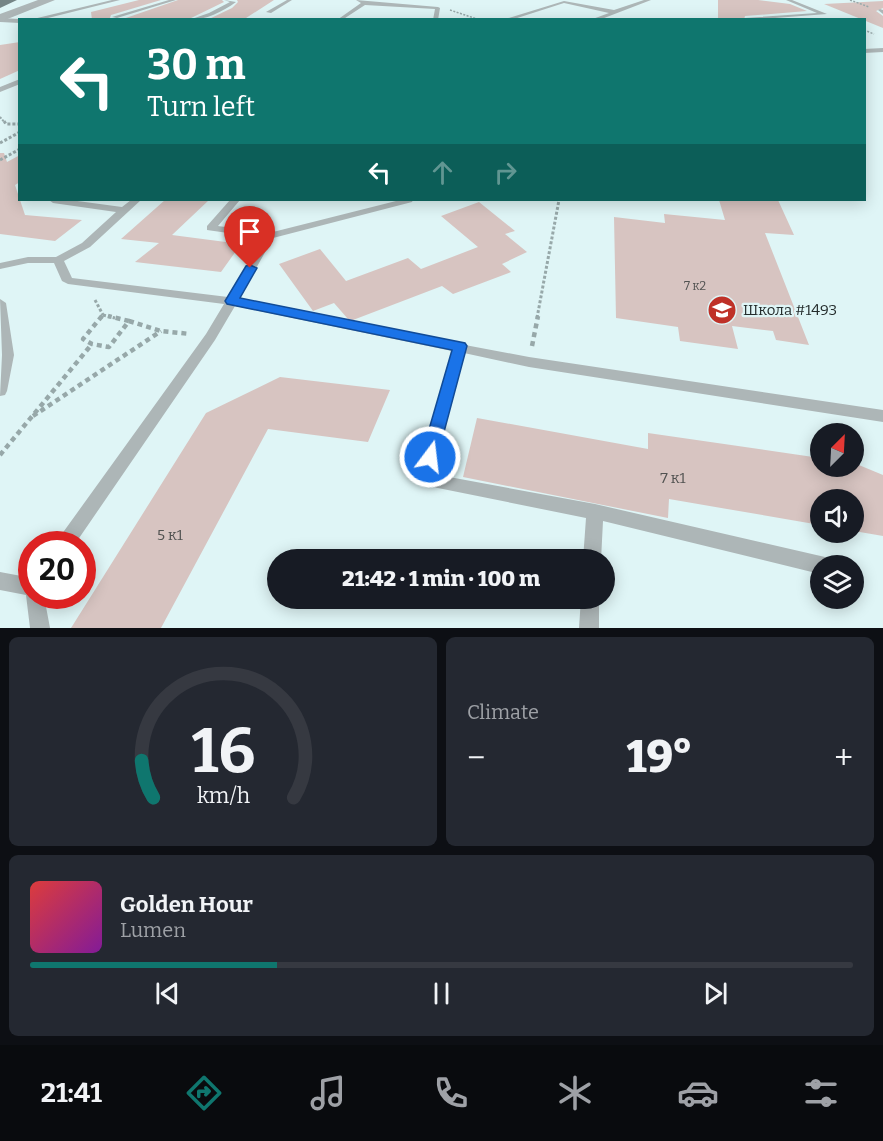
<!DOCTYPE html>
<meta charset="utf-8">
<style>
body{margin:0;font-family:Bitter,serif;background:#242831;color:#f1f3f6;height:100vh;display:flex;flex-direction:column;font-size:22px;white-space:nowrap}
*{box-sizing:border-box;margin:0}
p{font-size:20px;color:#9ea1a6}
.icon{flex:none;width:33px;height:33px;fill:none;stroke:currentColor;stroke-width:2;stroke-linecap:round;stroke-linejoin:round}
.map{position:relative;height:628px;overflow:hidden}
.panel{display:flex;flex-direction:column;gap:9px;padding:9px;background:#0d0f14;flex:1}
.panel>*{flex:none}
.guide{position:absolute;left:18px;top:18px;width:848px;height:183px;border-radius:0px;box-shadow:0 3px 15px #0003;background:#0f766e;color:#fff;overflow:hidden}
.needle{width:39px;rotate:24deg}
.buttons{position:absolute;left:810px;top:423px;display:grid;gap:12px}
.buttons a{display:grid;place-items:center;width:54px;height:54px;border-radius:50%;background:#171b24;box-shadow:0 3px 15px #0003;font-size:30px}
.speed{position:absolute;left:18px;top:531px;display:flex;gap:12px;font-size:30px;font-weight:700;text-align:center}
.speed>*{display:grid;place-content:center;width:78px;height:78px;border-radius:50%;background:#171b24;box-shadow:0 3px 15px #0003;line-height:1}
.speed .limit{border:9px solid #d22;background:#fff;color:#111}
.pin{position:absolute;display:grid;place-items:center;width:51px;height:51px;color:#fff;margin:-62px -26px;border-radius:50% 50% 50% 0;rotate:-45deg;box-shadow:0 0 6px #0007}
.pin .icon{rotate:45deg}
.me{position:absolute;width:66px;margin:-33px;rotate:15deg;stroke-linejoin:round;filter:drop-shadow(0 0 4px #0008)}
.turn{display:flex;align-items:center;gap:21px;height:126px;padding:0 30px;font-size:27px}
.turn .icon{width:78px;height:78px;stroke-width:2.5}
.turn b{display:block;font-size:42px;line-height:51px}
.lanes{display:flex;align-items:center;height:57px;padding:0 30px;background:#0003;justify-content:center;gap:30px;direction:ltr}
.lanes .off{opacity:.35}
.big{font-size:45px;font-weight:800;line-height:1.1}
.panel .tile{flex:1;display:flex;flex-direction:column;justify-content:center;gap:9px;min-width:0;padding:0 21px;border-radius:9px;background:#242831}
.panel .dial{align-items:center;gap:0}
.dial svg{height:156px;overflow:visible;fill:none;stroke:#363941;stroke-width:7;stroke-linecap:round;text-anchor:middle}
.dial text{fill:#f1f3f6;stroke:none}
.song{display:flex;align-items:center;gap:18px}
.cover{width:72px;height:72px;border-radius:9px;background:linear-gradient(135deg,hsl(0 70% 55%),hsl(290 70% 35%))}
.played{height:6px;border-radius:3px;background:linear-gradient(90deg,#0f766e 30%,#363941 30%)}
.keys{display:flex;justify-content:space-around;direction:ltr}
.heat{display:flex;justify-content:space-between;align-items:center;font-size:33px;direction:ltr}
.panel .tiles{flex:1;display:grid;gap:9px;grid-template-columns:1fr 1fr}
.tile:last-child{grid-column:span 2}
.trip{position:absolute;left:267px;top:549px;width:348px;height:60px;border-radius:30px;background:#171b24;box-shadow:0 3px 15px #0003;font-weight:800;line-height:60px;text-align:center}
.menu{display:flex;height:96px;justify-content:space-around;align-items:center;background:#090b0e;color:#9ea1a6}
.menu .icon{width:42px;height:42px}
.menu .on{color:#0f766e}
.menu b{font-size:27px;color:#f1f3f6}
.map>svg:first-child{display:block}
.building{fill:#d7c4c1}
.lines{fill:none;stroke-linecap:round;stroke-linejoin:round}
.path-far3{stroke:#97a8a9;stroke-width:1.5;stroke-dasharray:2 1.5;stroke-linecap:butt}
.path-far2{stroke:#97a8a9;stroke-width:2;stroke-dasharray:2 1.5;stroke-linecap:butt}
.path-far1{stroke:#97a8a9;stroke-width:3;stroke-dasharray:3 2;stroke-linecap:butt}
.path{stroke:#97a8a9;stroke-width:4.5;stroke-dasharray:5 4;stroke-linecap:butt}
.service{fill:#adb6b7;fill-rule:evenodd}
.tertiary{fill:#adb6b7;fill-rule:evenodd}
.primary{fill:#758586;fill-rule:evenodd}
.route{fill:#1a73e8;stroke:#114b97;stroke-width:1.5}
.labels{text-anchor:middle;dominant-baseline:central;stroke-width:4.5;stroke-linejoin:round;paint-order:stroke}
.number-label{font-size:12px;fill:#515251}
.poi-label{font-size:15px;fill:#242c2c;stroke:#dff5f6;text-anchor:start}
.near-number-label{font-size:15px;fill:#515251}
</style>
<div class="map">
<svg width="883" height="628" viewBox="0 0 883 628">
<rect width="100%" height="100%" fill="#dff5f6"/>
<g class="building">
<path d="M139,0H161L111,15L110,18L113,20H92L91,12Z"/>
<path d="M178,0H222L224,2L187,20H120Z"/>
<path d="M237,0H274L243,20H207L232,8L238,2Z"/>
<path d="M718,0H758L790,4L807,11L745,16L744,20H718Z"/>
<path d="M883,1V8L876,11L883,16V28L824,4Z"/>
<path d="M20,42V70L0,79V45Z"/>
<path d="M0,153H4L7,162L20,155V182L15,185L25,215L82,220L55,241L0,234Z"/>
<path d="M165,200H209L172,235L241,244L221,272L135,262L159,243L121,239Z"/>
<path d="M719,200H778L794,235L765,233L809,345L776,340L773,331L732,326L738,349L680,341L678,327L616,318L614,217L665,223L664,214L725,220Z"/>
<path d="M479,202L515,231L505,234L527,252L502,264L511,272L453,294L442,286L353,320L348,319L334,303L313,311L279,264L320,249L346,281L408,258L421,269L478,247L441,216Z"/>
<path d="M280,377L390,390L368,442L268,429L161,628H71L206,413Z"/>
<path d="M477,418L648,449V433L820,458V466H854V463L883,475V536L854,531V500H820V525L669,499L668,518L463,477Z"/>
</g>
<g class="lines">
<g class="path-far3">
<path d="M850,0L869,7"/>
<path d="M450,10L480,20"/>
<path d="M864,30L874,34"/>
</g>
<path class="path-far2" d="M0,117L5,123"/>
<g class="path-far1">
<path d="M4,121L6,124H20"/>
<path d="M0,143L20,132"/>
<path d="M0,160L20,149"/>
<path d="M95,300L103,315"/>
<path d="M103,315L115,318"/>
<path d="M101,318L103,315"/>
<path d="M537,318L559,200"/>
</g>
<g class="path">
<path d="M102,316L83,339L92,344L109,347L129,321L108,316"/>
<path d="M129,321L161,331L190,334"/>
<path d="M532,346L538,316"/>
<path d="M33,416L161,331"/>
<path d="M0,455L92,344"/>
</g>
<g class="service">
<path d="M112,0H120L40,20H29Z"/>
<path d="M169,0H176L117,18L112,17Z"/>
<path d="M224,0L236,2C222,12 206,20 189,20L209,13L230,2Z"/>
<path d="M287,0H292L271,13L266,12Z"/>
<path d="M356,0L438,7L440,8L438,20H433L435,9L365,5L342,20H337L361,3Z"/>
<path d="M644,0H651L599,20H590L609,13L564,3L511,20H502L564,1L614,10Z"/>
<path d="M786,0H792L827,14L749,20L745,18L817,13Z"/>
<path d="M880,9L883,10V14L878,10Z"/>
<path d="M0,18L20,19V23L0,22Z"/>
<path d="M883,48V52L864,53V49Z"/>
<path d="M20,79V84L0,92V87Z"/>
<path d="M49,200H70L122,207L131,200H141L90,247L64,261L72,278L228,297L263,238L207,230V226L230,200H240L218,226L269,233L400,200H413L412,202L273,238L239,299L456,343L460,342L465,345L529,357L883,410V422L529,367L464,353L433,474L595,504L825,557L831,560L834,566H820V574L603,521L601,560H583L586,518L418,484L416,479L452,351L235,306L215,340L75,544H57L59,538L206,334L224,304L68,284L62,281L54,263H28L0,269V263L28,257H56L82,243L116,212L53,203Z"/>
<path d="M0,299L6,303L14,355L7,391L5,395L0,396L2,355Z"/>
<path d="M0,572L32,578V596H44L50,628H30L26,595L0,590Z"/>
<path d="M581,598H599V628H579Z"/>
</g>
<path class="tertiary" d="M38,0H55L0,22V14Z"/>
<path class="primary" d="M0,0H17L0,8Z"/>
</g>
<path class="route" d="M250,265L257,268L240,298L465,343L467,346L436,462L430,464L424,462L421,457L452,350L227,304L225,301L246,266Z"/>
<defs>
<g id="school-disc" transform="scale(1.5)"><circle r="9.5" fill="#bf3128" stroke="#dff5f6"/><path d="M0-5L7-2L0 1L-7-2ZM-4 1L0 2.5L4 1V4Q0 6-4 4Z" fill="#fff"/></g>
</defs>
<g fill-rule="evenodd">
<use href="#school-disc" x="722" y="310"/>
</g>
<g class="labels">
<g class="number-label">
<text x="695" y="286">7 к2</text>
</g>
<g class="poi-label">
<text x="743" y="310">Школа #1493</text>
</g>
<g class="near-number-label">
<text x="673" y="478">7 к1</text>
<text x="170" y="535">5 к1</text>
</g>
</g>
</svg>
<div class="buttons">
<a><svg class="needle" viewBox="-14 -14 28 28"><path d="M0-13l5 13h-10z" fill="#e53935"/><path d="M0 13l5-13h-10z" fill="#9ea1a6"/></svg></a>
<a><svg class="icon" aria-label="sound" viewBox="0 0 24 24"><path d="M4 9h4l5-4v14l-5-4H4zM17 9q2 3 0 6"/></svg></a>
<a><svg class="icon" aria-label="layers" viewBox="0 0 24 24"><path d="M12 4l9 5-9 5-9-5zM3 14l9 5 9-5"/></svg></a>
</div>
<div class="speed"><div class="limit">20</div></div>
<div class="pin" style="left:250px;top:268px;background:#d93025"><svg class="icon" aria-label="arrive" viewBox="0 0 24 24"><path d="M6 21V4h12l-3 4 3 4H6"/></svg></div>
<svg class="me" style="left:430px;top:457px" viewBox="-20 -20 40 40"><circle r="17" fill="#1a73e8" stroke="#fff" stroke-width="3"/><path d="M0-11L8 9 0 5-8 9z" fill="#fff"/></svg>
<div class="trip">21:42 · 1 min · 100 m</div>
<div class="guide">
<div class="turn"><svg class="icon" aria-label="left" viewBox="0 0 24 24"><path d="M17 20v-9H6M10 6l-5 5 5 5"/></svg><div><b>30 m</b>Turn left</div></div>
<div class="lanes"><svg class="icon" aria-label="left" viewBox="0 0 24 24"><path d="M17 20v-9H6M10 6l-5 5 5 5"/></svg><svg class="icon off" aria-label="ahead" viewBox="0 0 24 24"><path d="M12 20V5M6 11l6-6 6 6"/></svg><svg class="icon off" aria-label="right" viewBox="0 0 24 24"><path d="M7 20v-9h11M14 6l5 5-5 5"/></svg></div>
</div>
</div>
<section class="panel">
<div class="tiles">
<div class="tile dial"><svg viewBox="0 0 100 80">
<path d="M14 69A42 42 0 1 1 86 69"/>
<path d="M14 69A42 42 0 0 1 8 50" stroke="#0f766e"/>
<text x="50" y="56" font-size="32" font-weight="700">16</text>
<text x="50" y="72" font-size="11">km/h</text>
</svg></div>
<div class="tile"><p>Climate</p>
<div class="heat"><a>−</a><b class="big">19°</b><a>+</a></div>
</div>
<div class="tile">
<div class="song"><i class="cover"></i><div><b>Golden Hour</b><p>Lumen</p></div></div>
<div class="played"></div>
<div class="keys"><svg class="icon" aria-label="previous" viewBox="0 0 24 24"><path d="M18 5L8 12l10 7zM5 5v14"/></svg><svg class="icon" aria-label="pause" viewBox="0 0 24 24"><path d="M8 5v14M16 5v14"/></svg><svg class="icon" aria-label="next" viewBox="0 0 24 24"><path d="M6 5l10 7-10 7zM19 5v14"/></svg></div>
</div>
</div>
</section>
<nav class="menu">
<b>21:41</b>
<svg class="icon on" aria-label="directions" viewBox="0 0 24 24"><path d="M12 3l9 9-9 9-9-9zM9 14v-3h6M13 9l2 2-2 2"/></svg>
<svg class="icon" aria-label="music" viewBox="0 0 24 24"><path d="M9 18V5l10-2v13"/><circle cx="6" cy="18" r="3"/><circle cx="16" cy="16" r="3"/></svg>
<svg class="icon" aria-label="phone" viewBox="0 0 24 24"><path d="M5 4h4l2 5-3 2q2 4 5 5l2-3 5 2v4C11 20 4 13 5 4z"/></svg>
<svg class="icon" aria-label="climate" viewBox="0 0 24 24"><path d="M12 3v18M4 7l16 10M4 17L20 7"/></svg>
<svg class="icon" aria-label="car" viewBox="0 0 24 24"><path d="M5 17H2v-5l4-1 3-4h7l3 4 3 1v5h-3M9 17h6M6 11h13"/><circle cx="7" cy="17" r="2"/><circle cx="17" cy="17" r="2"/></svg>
<svg class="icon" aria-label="filters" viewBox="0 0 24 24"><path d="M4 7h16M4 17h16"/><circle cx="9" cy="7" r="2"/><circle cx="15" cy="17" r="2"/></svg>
</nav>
